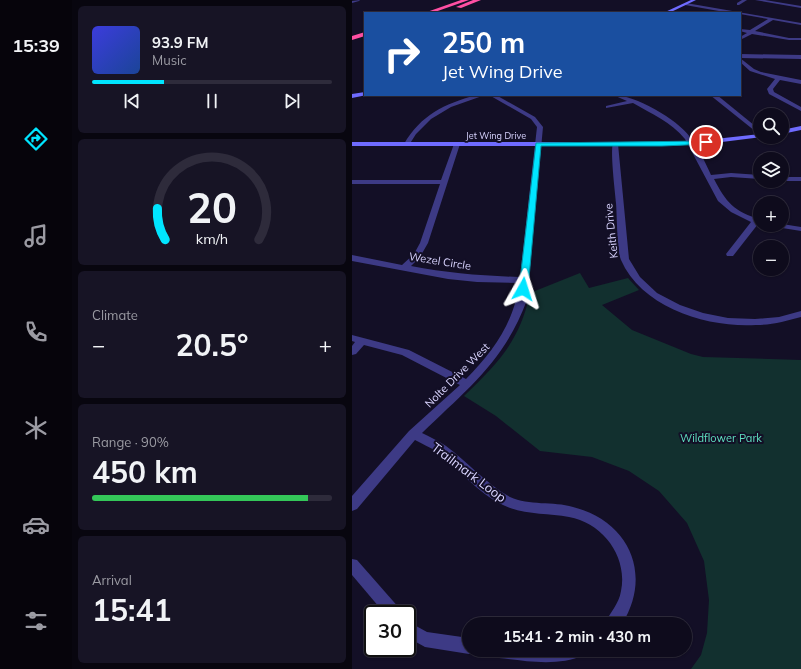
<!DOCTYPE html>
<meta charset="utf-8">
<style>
body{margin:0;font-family:Mulish,sans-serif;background:#171425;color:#f1f3f6;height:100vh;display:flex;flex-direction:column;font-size:15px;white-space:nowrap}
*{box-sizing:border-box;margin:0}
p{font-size:13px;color:#9b9ba3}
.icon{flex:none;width:22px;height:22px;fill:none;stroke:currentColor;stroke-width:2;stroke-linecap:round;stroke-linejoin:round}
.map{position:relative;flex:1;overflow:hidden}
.details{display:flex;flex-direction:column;gap:6px;padding:6px;background:#08060f;width:280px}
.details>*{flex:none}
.hud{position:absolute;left:12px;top:12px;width:377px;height:84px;border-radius:0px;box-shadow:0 1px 3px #0004,0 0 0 1px #2e2b3b;background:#1a4fa0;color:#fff;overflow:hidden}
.tools{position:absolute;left:401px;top:108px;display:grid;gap:8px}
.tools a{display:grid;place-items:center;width:36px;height:36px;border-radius:50%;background:#0e0b1c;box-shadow:0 1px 3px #0004,0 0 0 1px #2e2b3b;font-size:20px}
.speed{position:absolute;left:12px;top:605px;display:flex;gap:8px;font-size:20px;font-weight:700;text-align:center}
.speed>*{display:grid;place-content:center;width:52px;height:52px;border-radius:50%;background:#0e0b1c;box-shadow:0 1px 3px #0004,0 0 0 1px #2e2b3b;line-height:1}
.speed .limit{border:2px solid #111;border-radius:6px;background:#fff;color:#111}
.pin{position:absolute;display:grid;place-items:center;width:34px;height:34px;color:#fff;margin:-17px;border:2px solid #fff;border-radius:50%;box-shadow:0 1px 4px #0007}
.me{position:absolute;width:44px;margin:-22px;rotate:6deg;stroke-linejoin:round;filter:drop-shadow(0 0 3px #0008)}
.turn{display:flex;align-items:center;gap:14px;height:84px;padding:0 12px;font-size:18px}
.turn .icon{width:52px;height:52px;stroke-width:2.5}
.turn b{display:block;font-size:28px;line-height:34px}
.big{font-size:30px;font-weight:700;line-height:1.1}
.details .tile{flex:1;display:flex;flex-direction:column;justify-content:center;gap:6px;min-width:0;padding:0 14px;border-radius:6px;background:#171425}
.details .dial{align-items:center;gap:0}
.dial svg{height:104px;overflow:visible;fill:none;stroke:#2e2b3b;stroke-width:7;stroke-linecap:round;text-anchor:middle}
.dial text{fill:#f1f3f6;stroke:none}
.song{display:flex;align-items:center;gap:12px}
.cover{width:48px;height:48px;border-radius:6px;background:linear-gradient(135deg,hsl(240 70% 55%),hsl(220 70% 35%))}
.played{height:4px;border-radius:2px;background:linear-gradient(90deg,#00e5ff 30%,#2e2b3b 30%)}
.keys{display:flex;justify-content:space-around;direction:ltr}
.heat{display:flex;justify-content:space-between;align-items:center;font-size:22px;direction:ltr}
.charge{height:6px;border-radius:3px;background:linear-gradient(90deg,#34c759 90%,#2e2b3b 0)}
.trip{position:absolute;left:110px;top:617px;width:230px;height:40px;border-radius:20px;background:#0e0b1c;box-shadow:0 1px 3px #0004,0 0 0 1px #2e2b3b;font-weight:700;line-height:40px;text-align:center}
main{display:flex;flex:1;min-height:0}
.tab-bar{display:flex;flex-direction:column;width:72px;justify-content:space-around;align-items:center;background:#06040b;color:#9b9ba3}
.tab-bar .icon{width:28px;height:28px}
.tab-bar .selected{color:#00e5ff}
.tab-bar b{font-size:18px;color:#f1f3f6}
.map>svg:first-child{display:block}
.green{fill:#12302f}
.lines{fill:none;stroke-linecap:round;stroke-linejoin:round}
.street{fill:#3d3a85;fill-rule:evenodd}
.secondary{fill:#6f6bff;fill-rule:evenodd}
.highway{fill:#ff4fa3;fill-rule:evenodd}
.route{fill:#00e5ff;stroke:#0095a6}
.labels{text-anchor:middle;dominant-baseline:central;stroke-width:4;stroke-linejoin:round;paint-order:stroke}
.far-street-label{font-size:9px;fill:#d9d4ff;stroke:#130f26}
.street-label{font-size:11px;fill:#d9d4ff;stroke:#130f26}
.park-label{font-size:11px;fill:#5fe0c0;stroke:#130f26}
.near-street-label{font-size:13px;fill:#d9d4ff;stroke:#130f26}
</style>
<main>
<nav class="tab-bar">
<b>15:39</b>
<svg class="icon selected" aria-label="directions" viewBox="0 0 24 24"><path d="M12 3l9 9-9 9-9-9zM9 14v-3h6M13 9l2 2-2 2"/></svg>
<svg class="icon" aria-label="music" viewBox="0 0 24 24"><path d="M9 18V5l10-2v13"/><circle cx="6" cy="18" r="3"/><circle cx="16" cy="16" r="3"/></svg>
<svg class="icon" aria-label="phone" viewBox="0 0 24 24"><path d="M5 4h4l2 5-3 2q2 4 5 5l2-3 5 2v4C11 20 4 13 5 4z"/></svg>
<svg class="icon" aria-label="climate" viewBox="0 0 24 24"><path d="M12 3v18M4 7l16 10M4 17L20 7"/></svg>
<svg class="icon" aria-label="car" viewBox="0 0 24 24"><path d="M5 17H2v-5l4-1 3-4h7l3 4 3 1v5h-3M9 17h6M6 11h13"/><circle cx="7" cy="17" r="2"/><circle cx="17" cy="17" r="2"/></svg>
<svg class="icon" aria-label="filters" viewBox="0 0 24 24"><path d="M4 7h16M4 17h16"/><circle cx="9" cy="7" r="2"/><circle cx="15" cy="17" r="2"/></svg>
</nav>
<section class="details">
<div class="tile">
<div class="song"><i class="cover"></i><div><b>93.9 FM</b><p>Music</p></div></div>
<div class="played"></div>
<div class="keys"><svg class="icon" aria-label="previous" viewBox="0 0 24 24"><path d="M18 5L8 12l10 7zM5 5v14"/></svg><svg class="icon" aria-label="pause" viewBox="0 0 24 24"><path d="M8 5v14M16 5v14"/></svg><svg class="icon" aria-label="next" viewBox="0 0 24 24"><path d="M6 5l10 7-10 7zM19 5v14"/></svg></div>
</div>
<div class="tile dial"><svg viewBox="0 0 100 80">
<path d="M14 69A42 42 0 1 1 86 69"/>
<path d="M14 69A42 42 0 0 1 8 45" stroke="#00e5ff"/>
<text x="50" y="56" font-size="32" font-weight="700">20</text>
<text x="50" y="72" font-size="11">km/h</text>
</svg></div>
<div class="tile"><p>Climate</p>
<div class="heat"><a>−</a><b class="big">20.5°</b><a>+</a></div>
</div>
<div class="tile"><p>Range · 90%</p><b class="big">450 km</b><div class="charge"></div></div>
<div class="tile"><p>Arrival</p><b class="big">15:41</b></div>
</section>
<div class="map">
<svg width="449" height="669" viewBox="0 0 449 669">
<rect width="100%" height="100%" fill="#130f26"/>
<path class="green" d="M228,273L237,288L276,278L287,290L250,305L280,330L339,354L351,357L449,360V669H339L349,655L355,633L357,600L352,561L335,523L307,491L277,471L240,457L188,451L144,416L112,396C146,363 168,341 178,293Z"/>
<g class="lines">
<g class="street">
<path d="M8,0L7,1L0,3V1Z"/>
<path d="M390,0H395L387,5H385V3Z"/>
<path d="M403,0H413L449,6V8Z"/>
<path d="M334,3L449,23V25L421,20L403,31L437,38H449V40H437L400,34L388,40V37L395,33L388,31V29L398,30L416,19L388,14V13H378L333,5Z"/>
<path d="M388,54L449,55V59L388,58L402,69L409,72L449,80V84L428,80L421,89L422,92L449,107V111L417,94L415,89L423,79L398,71L388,62Z"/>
<path d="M124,95H133L99,107L79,119L64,134L57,145H53L52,144C69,115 92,104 124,95Z"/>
<path d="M137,95H144L183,117L191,127L175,300C152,362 115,389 70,433C78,437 87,441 94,446C116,462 134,484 158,497C177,506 201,501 221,507C277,521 301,574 270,624H253C258,612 267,604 269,591C276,557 251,523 217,517C195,513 172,515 151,505C125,493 108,469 85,452C78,447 70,444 63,440L5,509L0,511V496L57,431L108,385L50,355L12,345L4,354L0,355V346L3,342L0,341V335L57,350L114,379C141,352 163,321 167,283L125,282L96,279L0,261V255L50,265L62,254L68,243L88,184H0V180H89L102,144L107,143L108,144L76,243L68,257L59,266C95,273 131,276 168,277L185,127L179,119Z"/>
<path d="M261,95C283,95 325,119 338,137C347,148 353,162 359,175L379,173L408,175V179L379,177L362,179C374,202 382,212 408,219V224H406L381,256H375L374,254L399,222L379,212L366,201L333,139C319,122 300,114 281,103L254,108V106L275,101Z"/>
<path d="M358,95H365L408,130V135Z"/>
<path d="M411,137H418L423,141L418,142Z"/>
<path d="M261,143L266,144L277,259L288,277L305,293L328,305L351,313L376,318L403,319L427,317L449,311V317C434,321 420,325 404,325C356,328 290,308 269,260C265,251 265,215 264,203C263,191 258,152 261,143Z"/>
<rect x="430" y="177" width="19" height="4"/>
<path d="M430,224L449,227V231L424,227L420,225H430Z"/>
<path d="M0,559L5,560L48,609L50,614H33L0,575Z"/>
<path d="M55,621L75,632L117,638V650H123L122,651L117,654L73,647L55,637Z"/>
<path d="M139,650H235L232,655C205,667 175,661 147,658L142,655Z"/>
</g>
<g class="secondary">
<path d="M339,0H344L317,13H311Z"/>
<path d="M13,92V95H15L0,98V94Z"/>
<path d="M449,126V130L430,134V130Z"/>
<path d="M408,134V137H410L354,144L310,146H0V142H310L354,140Z"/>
</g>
<g class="highway">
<path d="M109,0H117L80,13H72Z"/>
<path d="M121,0H129L109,8L104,7Z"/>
<path d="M13,32V36L0,40V36Z"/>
</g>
</g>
<path class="route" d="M354,141L357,142L356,144L310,146H189L176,289L174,291H168L167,289L184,143Z"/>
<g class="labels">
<g class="far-street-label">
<text x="144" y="135">Jet Wing Drive</text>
</g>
<g class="street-label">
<text transform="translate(259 231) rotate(-96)">Keith Drive</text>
<text transform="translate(88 261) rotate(9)">Wezel Circle</text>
<text transform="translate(105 375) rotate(-45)">Nolte Drive West</text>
</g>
<g class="park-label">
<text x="369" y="438">Wildflower Park</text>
</g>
<g class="near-street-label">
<text transform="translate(117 472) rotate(37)">Trailmark Loop</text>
</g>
</g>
</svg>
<div class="tools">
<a><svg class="icon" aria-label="search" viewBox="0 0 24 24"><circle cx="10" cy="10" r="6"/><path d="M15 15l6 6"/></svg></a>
<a><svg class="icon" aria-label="layers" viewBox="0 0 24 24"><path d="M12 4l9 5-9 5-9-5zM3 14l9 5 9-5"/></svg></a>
<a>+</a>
<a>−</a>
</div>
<div class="speed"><div class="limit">30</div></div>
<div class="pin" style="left:354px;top:142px;background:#d93025"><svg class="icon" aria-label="arrive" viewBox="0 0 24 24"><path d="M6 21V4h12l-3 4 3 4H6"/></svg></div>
<svg class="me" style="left:171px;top:289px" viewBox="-20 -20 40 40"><path d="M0-17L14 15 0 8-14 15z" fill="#00e5ff" stroke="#fff" stroke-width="4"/></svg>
<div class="trip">15:41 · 2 min · 430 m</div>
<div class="hud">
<div class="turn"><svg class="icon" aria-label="right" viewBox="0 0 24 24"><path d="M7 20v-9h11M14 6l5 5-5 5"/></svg><div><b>250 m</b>Jet Wing Drive</div></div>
</div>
</div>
</main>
